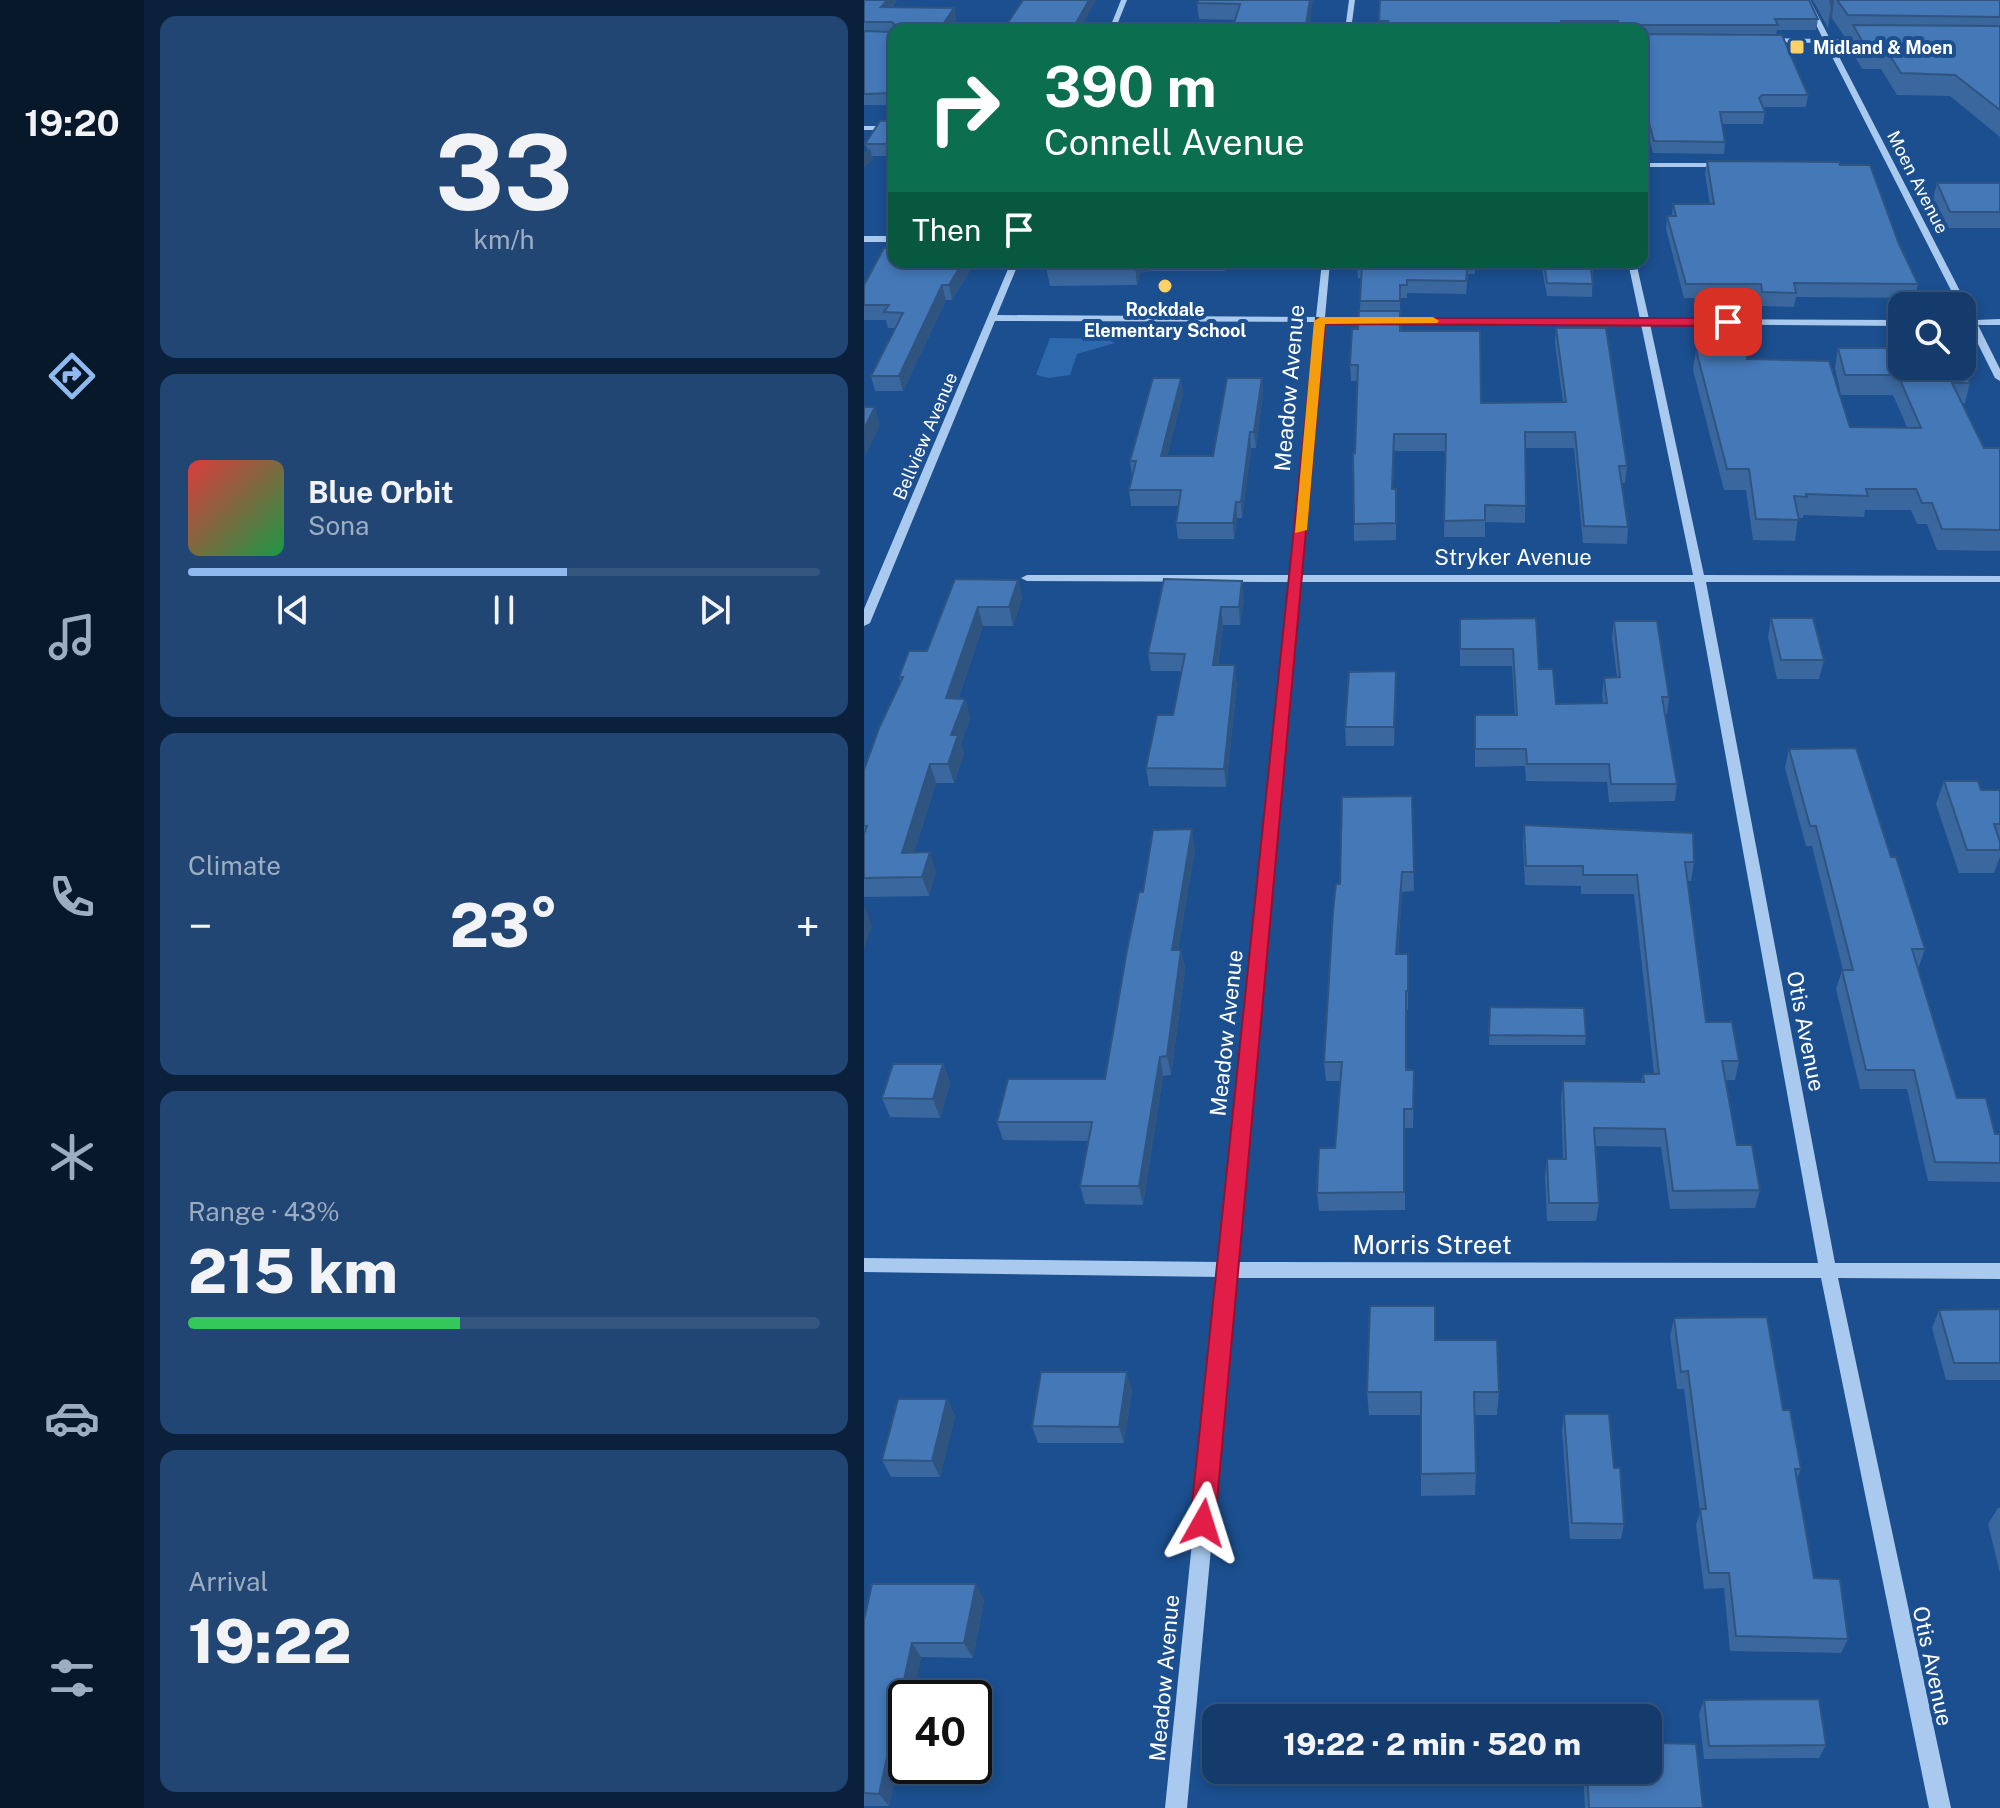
<!DOCTYPE html>
<meta charset="utf-8">
<style>
body{margin:0;font-family:"Public Sans",sans-serif;background:#214673;color:#f1f3f6;height:100vh;display:flex;flex-direction:column;font-size:30px;white-space:nowrap}
*{box-sizing:border-box;margin:0}
p{font-size:26px;color:#9dadc1}
.icon{flex:none;width:44px;height:44px;fill:none;stroke:currentColor;stroke-width:2;stroke-linecap:round;stroke-linejoin:round}
.map{position:relative;flex:1;overflow:hidden}
.drawer{display:flex;flex-direction:column;gap:16px;padding:16px;background:#0b203b;width:720px}
.drawer>*{flex:none}
.hud{position:absolute;left:24px;top:24px;width:760px;height:244px;border-radius:16px;box-shadow:0 4px 12px #0003,0 0 0 2px #33557e;background:#0b6e4f;color:#fff;overflow:hidden}
.tools{position:absolute;left:1024px;top:292px;display:grid;gap:16px}
.tools a{display:grid;place-items:center;width:88px;height:88px;border-radius:16px;background:#143b6b;box-shadow:0 4px 12px #0003,0 0 0 2px #33557e;font-size:40px}
.speed{position:absolute;left:24px;top:1680px;display:flex;gap:16px;font-size:40px;font-weight:700;text-align:center}
.speed>*{display:grid;place-content:center;width:104px;height:104px;border-radius:50%;background:#143b6b;box-shadow:0 4px 12px #0003,0 0 0 2px #33557e;line-height:1}
.speed .limit{border:4px solid #111;border-radius:12px;background:#fff;color:#111}
.pin{position:absolute;display:grid;place-items:center;width:68px;height:68px;color:#fff;margin:-34px;border-radius:16px;box-shadow:0 4px 12px #0006}
.me{position:absolute;width:88px;margin:-44px;rotate:6deg;stroke-linejoin:round;filter:drop-shadow(0 0 6px #0008)}
.turn{display:flex;align-items:center;gap:28px;height:168px;padding:0 24px;font-size:36px}
.turn .icon{width:104px;height:104px;stroke-width:2.5}
.turn b{display:block;font-size:56px;line-height:68px}
.then{display:flex;align-items:center;height:76px;padding:0 24px;background:#0003;gap:16px;font-size:30px}
.big{font-size:60px;font-weight:800;line-height:1.1}
.drawer .tile{flex:1;display:flex;flex-direction:column;justify-content:center;gap:12px;min-width:0;padding:0 28px;border-radius:16px;background:#214673}
.drawer .dial{align-items:center;gap:0}
.dial b{font-size:104px;line-height:1}
.song{display:flex;align-items:center;gap:24px}
.cover{width:96px;height:96px;border-radius:12px;background:linear-gradient(135deg,hsl(0 70% 55%),hsl(140 70% 35%))}
.played{height:8px;border-radius:4px;background:linear-gradient(90deg,#90b9f0 60%,#33557e 60%)}
.keys{display:flex;justify-content:space-around;direction:ltr}
.heat{display:flex;justify-content:space-between;align-items:center;font-size:44px;direction:ltr}
.charge{height:12px;border-radius:6px;background:linear-gradient(90deg,#34c759 43%,#33557e 0)}
.trip{position:absolute;left:338px;top:1704px;width:460px;height:80px;border-radius:16px;background:#143b6b;box-shadow:0 4px 12px #0003,0 0 0 2px #33557e;font-weight:800;line-height:80px;text-align:center}
main{display:flex;flex:1;min-height:0}
.menu{display:flex;flex-direction:column;width:144px;justify-content:space-around;align-items:center;background:#08182b;color:#9dadc1}
.menu .icon{width:56px;height:56px}
.menu .on{color:#90b9f0}
.menu b{font-size:36px;color:#f1f3f6}
.map>svg:first-child{display:block}
.green{fill:#2e69ad}
.lines{fill:none;stroke-linecap:round;stroke-linejoin:round}
.minor{fill:#a9c9ee;fill-rule:evenodd}
.wall{fill:#3a679d}
.shaded-wall{fill:#305480}
.building{fill:#4478b7;stroke:#305480;stroke-width:2}
.route{fill:#e11d48;stroke:#92132f;stroke-width:2}
.slow{fill:#f59e0b}
.poi-dot{fill:#ffd166;stroke:#1b4f8f;stroke-width:3}
.labels{text-anchor:middle;dominant-baseline:central;stroke-width:8;stroke-linejoin:round;paint-order:stroke}
.far-poi-label{font-size:18px;font-weight:bold;fill:#fff;stroke:#1b4f8f;text-anchor:start}
.far-street-label{font-size:18px;fill:#fff;stroke:#1b4f8f}
.street-label{font-size:22px;fill:#fff;stroke:#1b4f8f}
.near-street-label{font-size:26px;fill:#fff;stroke:#1b4f8f}
</style>
<main>
<nav class="menu">
<b>19:20</b>
<svg class="icon on" aria-label="directions" viewBox="0 0 24 24"><path d="M12 3l9 9-9 9-9-9zM9 14v-3h6M13 9l2 2-2 2"/></svg>
<svg class="icon" aria-label="music" viewBox="0 0 24 24"><path d="M9 18V5l10-2v13"/><circle cx="6" cy="18" r="3"/><circle cx="16" cy="16" r="3"/></svg>
<svg class="icon" aria-label="phone" viewBox="0 0 24 24"><path d="M5 4h4l2 5-3 2q2 4 5 5l2-3 5 2v4C11 20 4 13 5 4z"/></svg>
<svg class="icon" aria-label="climate" viewBox="0 0 24 24"><path d="M12 3v18M4 7l16 10M4 17L20 7"/></svg>
<svg class="icon" aria-label="car" viewBox="0 0 24 24"><path d="M5 17H2v-5l4-1 3-4h7l3 4 3 1v5h-3M9 17h6M6 11h13"/><circle cx="7" cy="17" r="2"/><circle cx="17" cy="17" r="2"/></svg>
<svg class="icon" aria-label="filters" viewBox="0 0 24 24"><path d="M4 7h16M4 17h16"/><circle cx="9" cy="7" r="2"/><circle cx="15" cy="17" r="2"/></svg>
</nav>
<section class="drawer">
<div class="tile dial"><b>33</b><p>km/h</p></div>
<div class="tile">
<div class="song"><i class="cover"></i><div><b>Blue Orbit</b><p>Sona</p></div></div>
<div class="played"></div>
<div class="keys"><svg class="icon" aria-label="previous" viewBox="0 0 24 24"><path d="M18 5L8 12l10 7zM5 5v14"/></svg><svg class="icon" aria-label="pause" viewBox="0 0 24 24"><path d="M8 5v14M16 5v14"/></svg><svg class="icon" aria-label="next" viewBox="0 0 24 24"><path d="M6 5l10 7-10 7zM19 5v14"/></svg></div>
</div>
<div class="tile"><p>Climate</p>
<div class="heat"><a>−</a><b class="big">23°</b><a>+</a></div>
</div>
<div class="tile"><p>Range · 43%</p><b class="big">215 km</b><div class="charge"></div></div>
<div class="tile"><p>Arrival</p><b class="big">19:22</b></div>
</section>
<div class="map">
<svg width="1136" height="1808" viewBox="0 0 1136 1808">
<rect width="100%" height="100%" fill="#1b4f8f"/>
<path class="green" d="M186,338L243,339L251,343L213,354L206,375L185,378L172,375Z"/>
<g class="lines">
<g class="minor">
<path d="M257,0H263L251,30H245Z"/>
<path d="M485,0H491L487,30H481Z"/>
<path d="M940,0H946L966,39H1004L1007,41L1004,43H968L1111,320L1136,319V325H1114L1136,369V381L1131,378L1105,326L1098,324L1102,320L1098,306H1095L961,43L904,42L901,40L904,38L959,39Z"/>
<rect x="0" y="126" width="30" height="4"/>
<path d="M778,163H862L866,165L862,167H778Z"/>
<rect x="0" y="236" width="30" height="6"/>
<path d="M147,262H155L133,315L452,317L458,262H466L461,317L776,319L764,262H772L785,319L1038,320V326L786,324L840,575L1136,576V582H842L971,1263H1136V1279L974,1278L1087,1808H1065L957,1278H372L323,1808H301L355,1277L0,1272V1258L356,1262L425,582L163,581L157,578L163,575H426L452,322L131,321L6,623L0,626V609ZM461,323L777,324L829,575H437ZM437,582H830L954,1263L373,1262Z"/>
</g>
</g>
<g class="wall">
<path d="M0,0H33L28,8H90L92,19L85,30H30V156H8L9,160L1,144L25,121L23,111L27,105H0Z"/>
<path d="M449,0L371,20L335,19L333,3Z"/>
<path d="M949,0H1136V137L1086,96L1033,95L1017,69H998L985,46L987,36H980L968,18L965,19L964,28Z"/>
<path d="M954,19L952,30H913L912,35L944,95L942,107H899L901,112L899,124H858L861,142L860,154L789,153L778,112V30H515V21Z"/>
<path d="M843,161L976,165L1035,244L1054,284L1051,298L932,297L930,307L896,306L895,298H820L802,229L803,216H808L809,204H846L841,174Z"/>
<path d="M1073,183H1136V228H1082L1069,199Z"/>
<path d="M111,262L88,300H82L39,391H11L7,376L31,328H24L22,320H0V285Z"/>
<path d="M184,262H363L361,271H287L276,273L273,285L186,286L182,267Z"/>
<path d="M493,262H729L728,297L683,296L677,264L611,263V274H604L602,294L543,293V298H536V331L617,403L699,402L691,343L692,328L763,466L761,483H758L764,527L763,544L719,543L710,448H662L661,523L621,522V537H580L582,451H530L529,489H532V540L490,541L489,453H491L493,381H487L486,365L494,329L496,311L497,278H494Z"/>
<path d="M974,348L1106,383L1101,403H1098L1120,448H1136V551L1073,550L1063,524H1053L1047,510H1001L1000,517L939,515V518H934L931,541L889,540L882,490H860L829,370L832,350L883,359L986,427H1043L1029,395H977L971,368Z"/>
<path d="M398,378L399,393L392,448H387L378,518H373L370,539H314L312,523L315,506H267L265,490L268,477L266,461L319,394L303,456H349Z"/>
<path d="M91,579L154,580L158,598L149,626H119L94,699H101L106,718L97,744L100,754L90,783H72L50,853L72,872L65,896L0,897V770L36,682L35,677L63,651Z"/>
<path d="M300,579L380,599L376,625H359L354,665L373,683L362,787L285,786L282,768L309,715L318,671H287L284,653Z"/>
<path d="M672,618L675,669L692,704L739,703L738,695L740,678L753,677L748,638L750,621L805,697L803,714H801L813,784L811,801L745,802L743,782L662,781L661,766L611,767V715H651L648,666H596V619Z"/>
<path d="M907,618L960,660L955,679H913L904,637Z"/>
<path d="M532,691L530,746H482L481,727Z"/>
<path d="M925,749L1027,857L1061,949L1054,969L1093,1098L1131,1134H1136V1182L1064,1181L1043,1089H996L972,989L978,970H979L948,846H942L921,768Z"/>
<path d="M1080,781L1117,790H1136V857L1130,873H1095L1072,804Z"/>
<path d="M548,796L550,891L538,892L534,954H544V1010H542V1070L550,1089L549,1128H541V1210L455,1211L453,1193L471,1148L476,1081H462L460,1062L476,884Z"/>
<path d="M660,825L830,862L827,881H823L842,1022L875,1061L871,1080H862L873,1145L896,1190L891,1208L806,1209L797,1147L732,1146L735,1203L732,1221H683L681,1177L683,1159H699L697,1099L699,1081L777,1082L779,1074H790L770,894H717V886L661,885L659,844Z"/>
<path d="M331,849L314,950H317L321,969L307,1075L299,1076L279,1205L221,1204L216,1186L225,1141L139,1140L133,1122L241,1079L279,892Z"/>
<path d="M626,1007L722,1036L721,1045H625Z"/>
<path d="M79,1064L86,1083L76,1118L26,1117L18,1098Z"/>
<path d="M1136,1309V1380H1082L1068,1328L1075,1310Z"/>
<path d="M810,1318L919,1410L937,1469L933,1479L950,1578L984,1639L977,1653L866,1651L860,1588L840,1589L832,1525L836,1512L820,1389H813L806,1336Z"/>
<path d="M571,1340L635,1392L633,1415H611L612,1473L611,1495L557,1496V1415H505L503,1392Z"/>
<path d="M268,1390L260,1443H174L168,1426Z"/>
<path d="M83,1399L91,1416L76,1477H27L18,1460Z"/>
<path d="M700,1414L750,1468L760,1524L757,1539H706L698,1431Z"/>
<path d="M1134,1508H1136V1573L1124,1524Z"/>
<path d="M120,1600L109,1658L57,1657L25,1806H0V1620Z"/>
<path d="M840,1700L962,1745L955,1758L840,1759L835,1714Z"/>
<path d="M792,1743L839,1808H721L719,1770H784Z"/>
</g>
<g class="shaded-wall">
<path d="M23,0H33L20,18L17,7Z"/>
<path d="M225,0H232L216,30H208Z"/>
<path d="M446,0H449L445,30H441Z"/>
<path d="M965,0H970L968,18L965,19L967,8Z"/>
<path d="M90,8L92,19L85,30H75Z"/>
<path d="M6,148L9,160L0,168V153Z"/>
<path d="M99,262H111L88,300L85,285Z"/>
<path d="M272,262H286L287,271L276,273L273,285L271,266Z"/>
<path d="M78,285L82,300L39,391L35,376Z"/>
<path d="M317,378L319,394L299,472L297,456Z"/>
<path d="M398,378L399,393L392,448L390,432Z"/>
<path d="M11,407L16,425L1,457L0,429Z"/>
<path d="M386,432L387,448L378,518L377,502Z"/>
<path d="M372,502L373,518L370,539L369,523Z"/>
<path d="M154,580L158,598L149,626L145,607Z"/>
<path d="M378,581L380,599L376,625L375,607Z"/>
<path d="M114,607L119,626L87,718L82,698Z"/>
<path d="M357,607L359,625L351,683L349,665Z"/>
<path d="M371,665L373,683L362,787L360,769Z"/>
<path d="M532,671V691L530,746V727Z"/>
<path d="M101,699L106,718L97,744L100,754L90,783L84,764L87,735Z"/>
<path d="M66,764L72,783L44,872L38,853Z"/>
<path d="M328,829L331,849L311,969L308,950Z"/>
<path d="M66,852L72,872L65,896L58,877Z"/>
<path d="M538,872V892L532,974V954Z"/>
<path d="M1,906L8,926L0,949V908Z"/>
<path d="M317,950L321,969L307,1075L303,1056Z"/>
<path d="M296,1057L299,1076L279,1205L275,1186Z"/>
<path d="M79,1064L86,1083L76,1118L69,1099Z"/>
<path d="M263,1372L268,1390L260,1443L255,1427Z"/>
<path d="M83,1399L91,1416L76,1477L68,1461Z"/>
<path d="M112,1584L120,1600L109,1658L100,1643Z"/>
<path d="M48,1643L57,1657L49,1698H42V1728L25,1806L15,1794Z"/>
</g>
<g class="building">
<path d="M0,0H23L17,7L90,8L75,30H30V93L0,94V31L28,32L31,25L28,22H0Z"/>
<path d="M159,0H225L208,30H139Z"/>
<path d="M335,0H446L441,30H368L376,4L333,3Z"/>
<path d="M516,0H945L954,19H911L914,25H777L778,30H756L754,21H697L699,30H521L524,21H515Z"/>
<path d="M973,0H1136V17L984,15Z"/>
<path d="M989,25L1136,26V110L1091,75L1037,73L1021,48H1002Z"/>
<path d="M778,30L779,34L918,35L944,95H898L895,98L901,112H856L861,142L790,141L778,97Z"/>
<path d="M30,100V144H1L16,121L29,120V112L23,111Z"/>
<path d="M843,161L975,162L976,165H1006L1035,244L1054,284L930,283L932,293L898,292L897,284H822L803,216H812L809,204H850Z"/>
<path d="M1073,183H1136V212H1086Z"/>
<path d="M20,248H30V262H99L85,285H78L35,376H7L39,313L20,312L25,305H0V285Z"/>
<path d="M184,262H272L271,266L182,267Z"/>
<path d="M493,262H604L602,281L543,280V285H536V301H496L498,265H493Z"/>
<path d="M680,262H729L730,264H726L729,284L683,283Z"/>
<path d="M495,311H536V331H616L617,403L702,402L692,328H742L763,466H755L764,527L720,526L711,432H661L662,506L621,505V520L580,521L582,434H530L528,489H532V523L490,524L489,453H491L494,365H486L488,329H494Z"/>
<path d="M974,348H1038V366H1098V364L1106,383H1088L1120,448H1136V530L1078,529L1068,503H1058L1052,489H1002L1004,496L942,494L943,497L930,496L935,520L892,519L885,469H863L832,350H881L883,359L965,361L986,427L1057,428L1034,375H981Z"/>
<path d="M289,378H317L297,456H349L363,378H398L390,432H386L377,502H372L369,523H312L317,490H265L272,461H266Z"/>
<path d="M0,407H11L0,429Z"/>
<path d="M91,579L154,580L145,607H114L82,698L101,699L87,735H94L84,764H66L38,853L66,852L58,877L0,878V834L3,826H0V770L15,728L39,677H35L45,651H63Z"/>
<path d="M300,579L378,581L375,607H357L349,665H371L360,769L282,768L293,715H309L321,654L284,653Z"/>
<path d="M672,618L675,669H689L692,704L743,703L740,678L756,677L750,621H793L805,697H798L813,784H747L745,764H663L662,749H611V715H653L649,649H596V619Z"/>
<path d="M907,618H949L960,660H917Z"/>
<path d="M532,671L530,727H481L485,672Z"/>
<path d="M992,748L1027,857H1032L1061,949H1048L1093,1098H1122L1131,1134H1136V1163L1071,1162L1050,1070H1002L978,970H989L952,826H946L925,749Z"/>
<path d="M1080,781H1114L1117,790H1136V824H1130L1136,842V850H1103Z"/>
<path d="M548,796L550,872H538L532,954H544V991H542V1070H550L549,1109H540V1192L453,1193L455,1148H471L478,1062H460L469,911L472,884H476L478,797Z"/>
<path d="M660,825L829,833L830,862H821L842,1022H868L875,1061H858L873,1145H888L896,1190L809,1191L801,1129L730,1128L735,1203H685L683,1159H702L699,1081L780,1082L779,1074H795L773,875H719V866H662Z"/>
<path d="M328,829L308,950H317L303,1056L296,1057L275,1186H216L228,1122H133L144,1079H241L263,950L275,892H279L289,830Z"/>
<path d="M626,1007L720,1008L722,1036L625,1035Z"/>
<path d="M29,1064H79L69,1099L18,1098Z"/>
<path d="M506,1306H571V1340H633L635,1392H610L612,1473L557,1474V1392H503Z"/>
<path d="M1136,1309V1363H1090L1075,1310Z"/>
<path d="M903,1317L919,1410H926L937,1469H931L950,1578L976,1579L984,1639L872,1636L865,1573H845L836,1509H842L824,1371L817,1372L810,1318Z"/>
<path d="M177,1372H263L255,1427L168,1426Z"/>
<path d="M34,1399H83L68,1461L18,1460Z"/>
<path d="M700,1414H745L750,1468H756L760,1524L708,1523Z"/>
<path d="M8,1584H112L100,1643H48L15,1794L0,1793V1620Z"/>
<path d="M955,1699L962,1745L845,1746L840,1700Z"/>
<path d="M784,1720H790L792,1743L832,1744L839,1808H725L723,1770H784Z"/>
</g>
<path class="route" d="M452,318H864L870,322L864,326L461,324L351,1523L348,1532L339,1535L330,1532L326,1523Z"/>
<path class="slow" d="M569,317L575,321L573,323L461,324L443,530L431,533L450,321L456,317Z"/>
<g class="poi-dot">
<rect x="925" y="39" width="16" height="16" rx="4"/>
<circle cx="301" cy="286" r="8"/>
</g>
<g class="labels">
<g class="far-poi-label">
<text x="949" y="47">Midland &amp; Moen</text>
<text x="301" y="309" text-anchor="middle">Rockdale<tspan x="301" dy="21">Elementary School</tspan></text>
</g>
<g class="far-street-label">
<text transform="translate(1054 182) rotate(63)">Moen Avenue</text>
<text transform="translate(61 436) rotate(-67)">Bellview Avenue</text>
</g>
<g class="street-label">
<text transform="translate(425 388) rotate(-85)">Meadow Avenue</text>
<text x="649" y="557">Stryker Avenue</text>
<text transform="translate(942 1031) rotate(79)">Otis Avenue</text>
<text transform="translate(362 1033) rotate(-84)">Meadow Avenue</text>
<text transform="translate(1069 1666) rotate(78)">Otis Avenue</text>
<text transform="translate(300 1678) rotate(-85)">Meadow Avenue</text>
</g>
<g class="near-street-label">
<text x="568" y="1244">Morris Street</text>
</g>
</g>
</svg>
<div class="tools">
<a><svg class="icon" aria-label="search" viewBox="0 0 24 24"><circle cx="10" cy="10" r="6"/><path d="M15 15l6 6"/></svg></a>
</div>
<div class="speed"><div class="limit">40</div></div>
<div class="pin" style="left:864px;top:322px;background:#d93025"><svg class="icon" aria-label="arrive" viewBox="0 0 24 24"><path d="M6 21V4h12l-3 4 3 4H6"/></svg></div>
<svg class="me" style="left:339px;top:1523px" viewBox="-20 -20 40 40"><path d="M0-17L14 15 0 8-14 15z" fill="#e11d48" stroke="#fff" stroke-width="4"/></svg>
<div class="trip">19:22 · 2 min · 520 m</div>
<div class="hud">
<div class="turn"><svg class="icon" aria-label="right" viewBox="0 0 24 24"><path d="M7 20v-9h11M14 6l5 5-5 5"/></svg><div><b>390 m</b>Connell Avenue</div></div>
<div class="then">Then<svg class="icon" aria-label="arrive" viewBox="0 0 24 24"><path d="M6 21V4h12l-3 4 3 4H6"/></svg></div>
</div>
</div>
</main>
